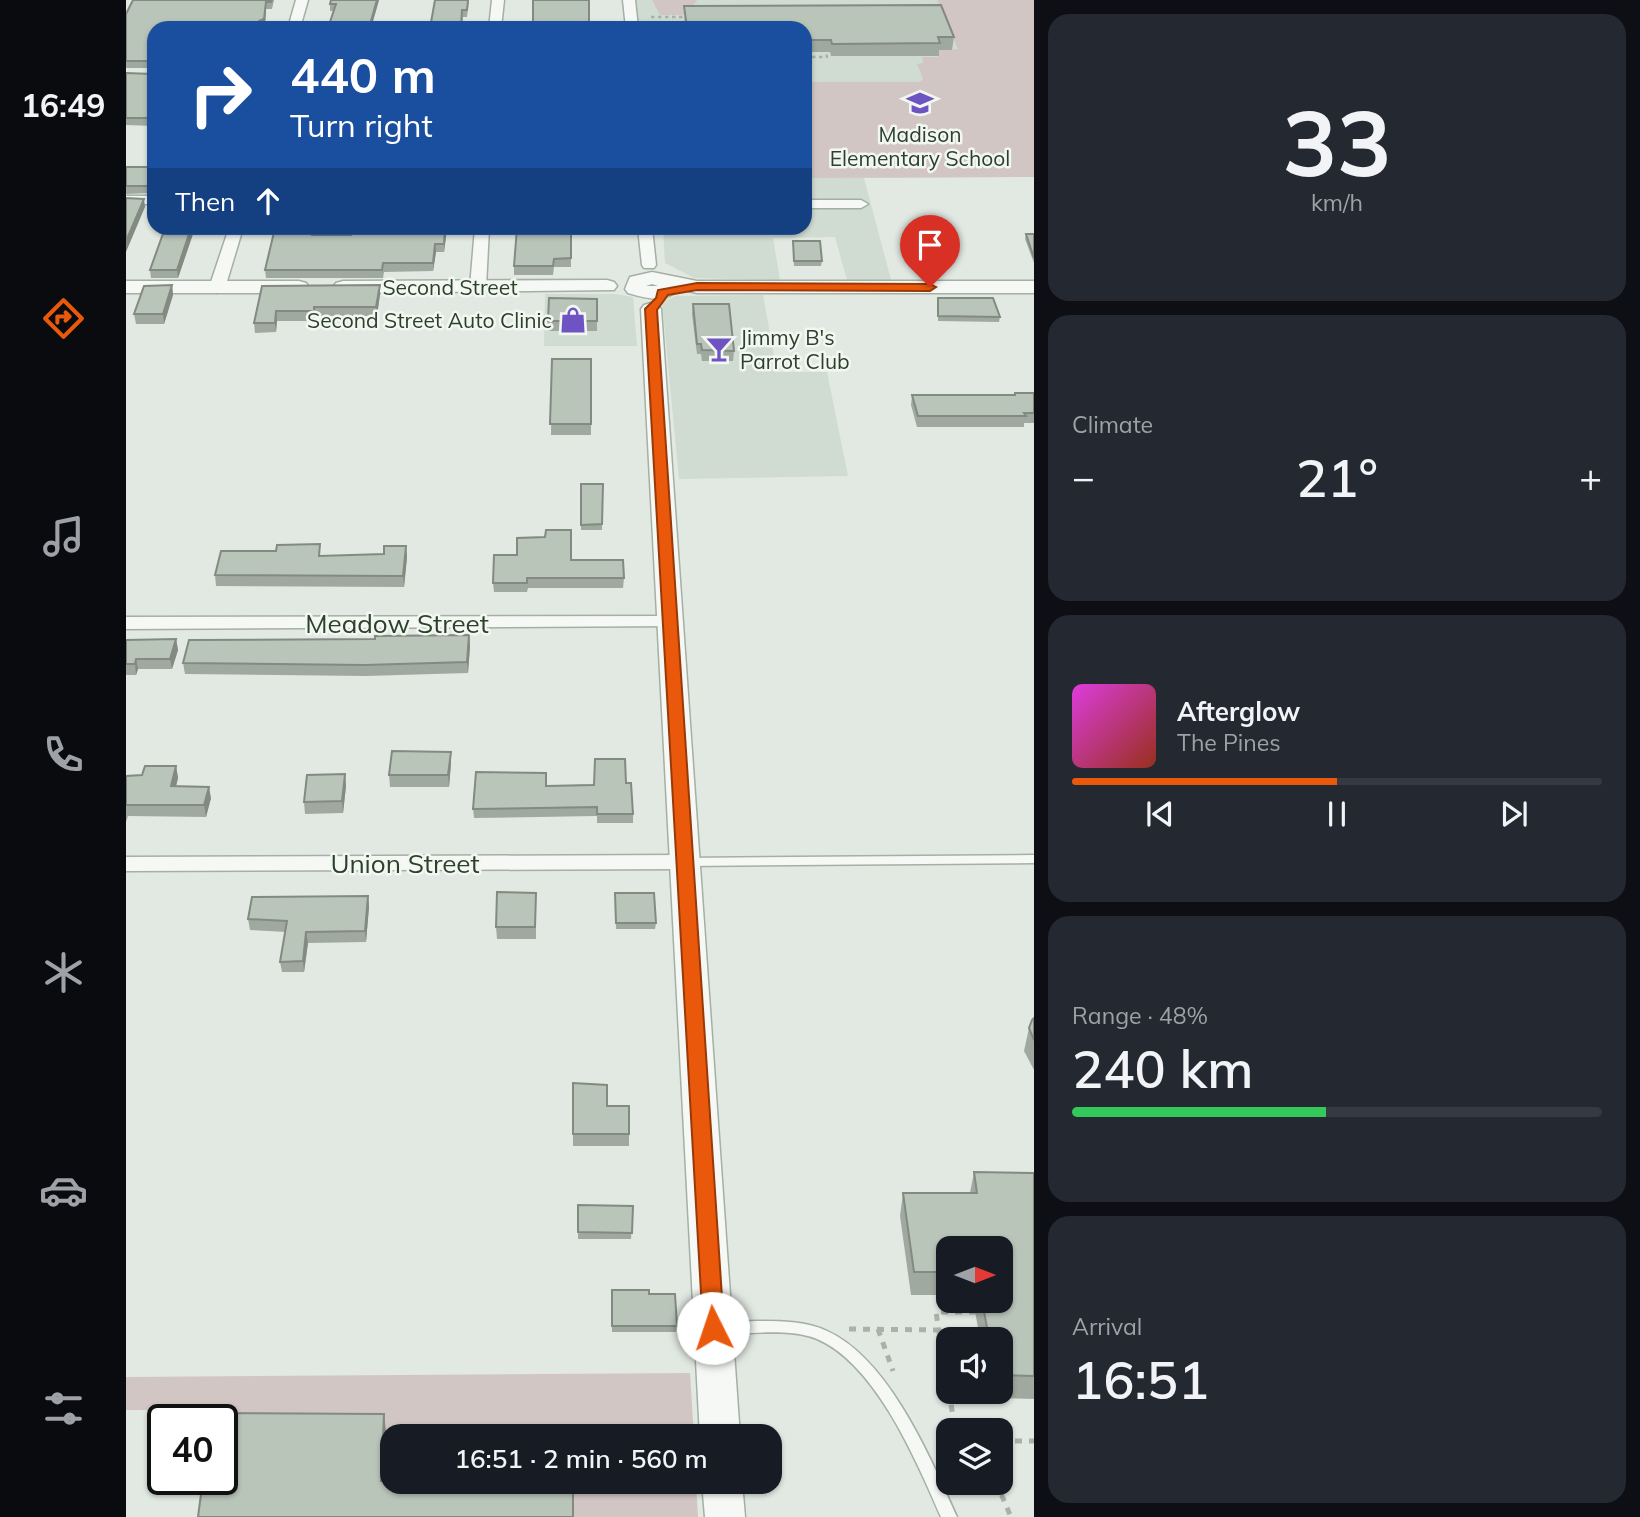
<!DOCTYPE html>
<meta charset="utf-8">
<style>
body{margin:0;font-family:Mulish,sans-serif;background:#242831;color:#f1f3f6;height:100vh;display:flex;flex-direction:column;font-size:26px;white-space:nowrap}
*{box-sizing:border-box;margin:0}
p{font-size:23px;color:#9ea1a6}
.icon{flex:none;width:38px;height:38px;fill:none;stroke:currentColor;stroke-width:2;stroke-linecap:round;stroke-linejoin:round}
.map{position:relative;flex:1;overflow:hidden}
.side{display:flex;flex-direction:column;gap:14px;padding:14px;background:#0d0f14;width:606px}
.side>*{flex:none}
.banner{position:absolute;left:21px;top:21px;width:665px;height:214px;border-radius:21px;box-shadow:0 2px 5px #0004;background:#1a4fa0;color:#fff;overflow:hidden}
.needle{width:46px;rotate:90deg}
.controls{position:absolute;left:810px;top:1236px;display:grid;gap:14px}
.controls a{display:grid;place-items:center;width:77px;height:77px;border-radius:14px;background:#171b24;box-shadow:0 2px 5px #0004;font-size:35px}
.speed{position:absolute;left:21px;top:1404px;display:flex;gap:14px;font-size:35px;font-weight:700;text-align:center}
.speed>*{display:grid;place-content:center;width:91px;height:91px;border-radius:50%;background:#171b24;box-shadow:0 2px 5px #0004;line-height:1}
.speed .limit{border:4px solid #111;border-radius:10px;background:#fff;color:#111}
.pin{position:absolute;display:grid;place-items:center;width:60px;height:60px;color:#fff;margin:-72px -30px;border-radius:50% 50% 50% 0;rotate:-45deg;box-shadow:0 0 7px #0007}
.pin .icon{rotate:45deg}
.me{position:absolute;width:77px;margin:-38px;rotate:356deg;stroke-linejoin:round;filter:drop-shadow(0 0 5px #0008)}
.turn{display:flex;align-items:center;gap:24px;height:147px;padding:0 28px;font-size:32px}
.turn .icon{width:91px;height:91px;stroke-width:2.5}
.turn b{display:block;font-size:49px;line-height:60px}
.then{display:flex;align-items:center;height:66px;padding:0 28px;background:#0003;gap:14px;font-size:26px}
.big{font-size:52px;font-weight:600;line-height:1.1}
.side .tile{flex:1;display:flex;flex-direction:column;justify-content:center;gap:10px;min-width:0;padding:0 24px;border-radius:21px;background:#242831}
.side .dial{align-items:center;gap:0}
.dial b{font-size:91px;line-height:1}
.song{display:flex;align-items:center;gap:21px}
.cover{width:84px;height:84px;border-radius:10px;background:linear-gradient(135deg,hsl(300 70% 55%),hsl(10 70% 35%))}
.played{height:7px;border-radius:4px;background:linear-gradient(90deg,#ea580c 50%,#363941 50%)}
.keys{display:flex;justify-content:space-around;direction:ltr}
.heat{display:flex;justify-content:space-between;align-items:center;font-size:38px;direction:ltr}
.charge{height:10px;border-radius:5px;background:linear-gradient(90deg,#34c759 48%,#363941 0)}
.trip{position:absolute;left:254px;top:1424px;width:402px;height:70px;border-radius:21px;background:#171b24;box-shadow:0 2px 5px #0004;font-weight:600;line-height:70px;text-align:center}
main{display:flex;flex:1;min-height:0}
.dock{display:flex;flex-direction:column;width:126px;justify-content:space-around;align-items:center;background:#090b0e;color:#9ea1a6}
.dock .icon{width:49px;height:49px}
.dock .current{color:#ea580c}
.dock b{font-size:32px;color:#f1f3f6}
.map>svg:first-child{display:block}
.built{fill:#d0dbd1}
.green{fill:#d2c6c4}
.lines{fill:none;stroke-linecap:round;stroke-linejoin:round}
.service-casing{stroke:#a4b0a4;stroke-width:3}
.minor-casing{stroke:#a4b0a4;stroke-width:3}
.tertiary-casing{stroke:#a4b0a4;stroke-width:3}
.path-far1{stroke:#a9b2a9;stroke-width:2.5;stroke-dasharray:3.5 3.5;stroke-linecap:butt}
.path{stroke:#a9b2a9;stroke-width:5;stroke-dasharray:7 7;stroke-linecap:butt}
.service{fill:#f5f8f5;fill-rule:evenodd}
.minor{fill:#f5f8f5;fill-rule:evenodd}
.tertiary{fill:#f5f8f5;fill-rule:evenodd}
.wall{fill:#a0a9a0}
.shaded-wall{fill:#828a82}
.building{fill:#bac5ba;stroke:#828a82;stroke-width:2}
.route{fill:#ea580c;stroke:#983908;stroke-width:2}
.labels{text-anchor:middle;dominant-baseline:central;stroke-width:5;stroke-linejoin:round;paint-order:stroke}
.far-poi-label{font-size:21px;fill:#2c402c;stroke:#f2f7f2}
.far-street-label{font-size:21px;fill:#2c402c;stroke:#f2f7f2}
.street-label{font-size:26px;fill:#2c402c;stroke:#f2f7f2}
</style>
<main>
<nav class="dock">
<b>16:49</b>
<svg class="icon current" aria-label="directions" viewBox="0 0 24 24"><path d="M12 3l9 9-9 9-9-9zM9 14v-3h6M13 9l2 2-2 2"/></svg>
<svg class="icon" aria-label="music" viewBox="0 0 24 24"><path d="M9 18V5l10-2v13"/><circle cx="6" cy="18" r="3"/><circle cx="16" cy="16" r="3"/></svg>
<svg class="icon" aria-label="phone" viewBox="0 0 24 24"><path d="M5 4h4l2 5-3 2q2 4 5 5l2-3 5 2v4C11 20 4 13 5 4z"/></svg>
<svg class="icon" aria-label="climate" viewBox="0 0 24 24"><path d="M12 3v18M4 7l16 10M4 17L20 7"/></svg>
<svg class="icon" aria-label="car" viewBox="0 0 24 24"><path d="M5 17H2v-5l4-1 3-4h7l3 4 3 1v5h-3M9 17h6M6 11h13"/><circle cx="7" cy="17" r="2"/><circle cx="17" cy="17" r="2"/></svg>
<svg class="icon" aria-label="filters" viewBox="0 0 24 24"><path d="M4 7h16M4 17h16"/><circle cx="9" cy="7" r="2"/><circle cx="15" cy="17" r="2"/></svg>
</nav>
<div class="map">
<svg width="909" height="1517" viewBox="0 0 909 1517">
<rect width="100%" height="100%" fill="#e2e9e2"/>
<g class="built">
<path d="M503,0H908V177L738,178L765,280H721L709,237L647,238L654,280L568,278L539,263L537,228H679V28H506Z"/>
<path d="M419,294H489L507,297L511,346H418Z"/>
<path d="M637,295L651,372H701L722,476L553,479L536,302L550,296Z"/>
</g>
<g class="green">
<path d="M526,0H570L571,2L568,3L569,12L565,15H534Z"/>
<path d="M811,0H908V177L679,178V82H794L797,79L791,64L797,63L796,57H812L810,50L832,49Z"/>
<path d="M564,1373L568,1437H266V1482H570L572,1517H447L257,1498L96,1419H71L72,1410H0V1377Z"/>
</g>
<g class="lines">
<g class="service-casing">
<g id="service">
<path d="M909,855V863L561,866L555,862L561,858Z"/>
<path d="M632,1321C655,1321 680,1321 701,1331C763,1359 804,1457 831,1517H815C791,1462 750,1364 691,1339C664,1328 622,1334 594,1334L589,1332L587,1328L589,1324L594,1322Z"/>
</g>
</g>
<g class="minor-casing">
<g id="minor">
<path d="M170,0H182L174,28H162Z"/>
<path d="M366,0H378L375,28H363Z"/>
<path d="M497,0H509L512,28H500Z"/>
<rect x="0" y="196" width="28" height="8"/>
<path d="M679,200H735L742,204L735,208H679Z"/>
<path d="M103,228H117L99,288L91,293L83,288Z"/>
<path d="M349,228H363L360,287L352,292L344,287Z"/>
<path d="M512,228H526L530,265L528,268H518L516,265Z"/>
<path d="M543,616L553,622L550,626L0,629V617Z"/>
<path d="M558,855L566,857L569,862L566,867L558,869L0,871V857Z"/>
</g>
</g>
<g class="tertiary-casing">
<g id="tertiary">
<path d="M526,272L571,281H909V293H571L553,289C539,304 519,298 502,293L499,289L504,277ZM526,284L532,286H520Z"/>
<path d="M481,280L488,282L491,286L488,290L217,293L210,291L207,287L210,283L217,281Z"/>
<path d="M0,281H173L180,283L183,287L180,291L173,293H0Z"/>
<path d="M525,303L532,305L535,309L614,1437H574L515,309L518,305Z"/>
<path d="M576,1482H616L619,1517H579Z"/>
</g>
</g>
<g class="path-far1">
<path d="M525,17H562"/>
<path d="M526,27H559"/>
<path d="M679,57H701L700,52"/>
</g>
<g class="path">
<path d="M723,1329L813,1330"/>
<path d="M752,1329L767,1371"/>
<path d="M822,1390L810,1312H853"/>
<path d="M823,1391L829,1430"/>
<path d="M875,1441H909"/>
<path d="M813,1451L822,1455"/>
<path d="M870,1482L885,1517"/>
<path d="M448,1484L549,1485"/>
</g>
<use href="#service" class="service"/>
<use href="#minor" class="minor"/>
<use href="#tertiary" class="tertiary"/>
</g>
<g class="wall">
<path d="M148,0L146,9H140L139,26L135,28H28V68H0V14Z"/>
<path d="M253,0L245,28H202L207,11H204V4Z"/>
<path d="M309,0H343L341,17H337L336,28H304Z"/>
<path d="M558,6L828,37L826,50H813V56H705L704,52H679V28H559Z"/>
<path d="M28,70V126L0,125V73L27,74Z"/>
<path d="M0,167H28V193L0,194Z"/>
<path d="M69,228L52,278H25L24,270Z"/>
<path d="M321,228L318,252H310L307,271L258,272L257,278H140L139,270L189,232L188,235H225Z"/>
<path d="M445,228V267H428L427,275H388V266Z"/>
<path d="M900,234H908V263L899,239Z"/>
<path d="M667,241L696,261L695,266H668Z"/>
<path d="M46,285L47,295L38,324H10L8,314Z"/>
<path d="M136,286L254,294L251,316H189L188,321H151L150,332L129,333L128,323Z"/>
<path d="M423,298L471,299V331H422Z"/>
<path d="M812,298L874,317L873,322L812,321Z"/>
<path d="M567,304L608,351L607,361H576L575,354H571L566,314Z"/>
<path d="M426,359H465V435H425Z"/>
<path d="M889,393H908V423H898V427H791L785,405L786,395H888Z"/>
<path d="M455,484H477L476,530H455Z"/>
<path d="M280,546L281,557L278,587L90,586L89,575L195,556L258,554Z"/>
<path d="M445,560L498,578L497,588H402L401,592H368L367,583Z"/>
<path d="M343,635L344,646L342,673L240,676L59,674L57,663L249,639Z"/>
<path d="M50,639L52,650L46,669H12L10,675H0V640Z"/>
<path d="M325,763L323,787H264L263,775Z"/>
<path d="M50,766L52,778L50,786L85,798L80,817L2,816L0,822V776L16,775Z"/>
<path d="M219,774L220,786L217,813L179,814L178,802Z"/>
<path d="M500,783L507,814V823H471V816L348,818L347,809L420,786Z"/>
<path d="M410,893V939H371L370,927Z"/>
<path d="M489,893L530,923L529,929H490Z"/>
<path d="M242,896L243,907L240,942L182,943L178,972H156L154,962L160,932L124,930L122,919Z"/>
<path d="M908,1018V1070L898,1051L903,1028Z"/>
<path d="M447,1083L503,1134V1146H447Z"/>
<path d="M848,1172L908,1173V1399L866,1398L864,1391H875V1339H854L847,1300H875V1248H822V1295H785L774,1216L777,1193H844Z"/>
<path d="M452,1205L507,1206L505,1239H452Z"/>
<path d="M486,1290L523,1294L551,1326L550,1332H486Z"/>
</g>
<g class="shaded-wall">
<path d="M251,0H253L245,28H243Z"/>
<path d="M140,2V9L139,26L135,28H131Z"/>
<path d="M18,199L19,207L0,252V241Z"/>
<path d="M65,228H69L52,278L51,270Z"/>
<path d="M319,228H321L318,252V244Z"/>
<path d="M309,244L310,252L307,271V263Z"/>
<path d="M46,285L47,295L38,324L37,314Z"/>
<path d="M254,285V294L251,316L250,307Z"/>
<path d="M150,311L151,321L150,332L149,323Z"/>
<path d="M280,546L281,557L278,587L277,576Z"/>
<path d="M343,635L344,646L342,673L341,662Z"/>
<path d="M50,639L52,650L46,669L44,659Z"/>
<path d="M10,659L12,669L10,675L9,664Z"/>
<path d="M325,752V763L323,787L322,775Z"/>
<path d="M50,766L52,778L47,798L45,786Z"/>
<path d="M219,774L220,786L217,813L216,801Z"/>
<path d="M83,787L85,798L80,817L78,805Z"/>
<path d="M242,896L243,907L240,942L239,931Z"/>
<path d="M180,932L182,943L178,972L177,961Z"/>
<path d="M258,1414L260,1431L257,1498L255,1481Z"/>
</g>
<g class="building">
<path d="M7,0H146L145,2H140L138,19L133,21L131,28H28V62L27,61H0V14Z"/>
<path d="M205,0H251L243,28H202L210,4H204Z"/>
<path d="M309,0H342L341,10H336L335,28H304Z"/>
<rect x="407" y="0" width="56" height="28"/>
<path d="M815,5L828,37H812L814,43L706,44L705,40H679V28H561L558,6Z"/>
<path d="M28,70V118H0V73L27,74Z"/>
<rect x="0" y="167" width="28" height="19"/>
<path d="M0,198L18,199L0,241Z"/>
<path d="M39,228H65L51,270H24Z"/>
<path d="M149,228H187L186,235H225L226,228H319L318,244H309L307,263H257L256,270H139Z"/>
<path d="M391,228H445V258L428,259L427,266H388Z"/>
<path d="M900,234H908V258Z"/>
<path d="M667,241H694L696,261H668Z"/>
<path d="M46,285L37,314H8L18,286Z"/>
<path d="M254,285L250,307H188V311H150L149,323H128L136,286Z"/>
<path d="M423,298L471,299V321H422Z"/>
<path d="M812,298H867L874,317L812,316Z"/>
<path d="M567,304H603L608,351L576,350L575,344H571Z"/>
<path d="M426,359H465V424H424Z"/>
<path d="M889,393H908V413H898L900,416H792L786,395H889Z"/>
<path d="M455,484H477L476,524L455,525Z"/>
<path d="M420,530H445V560H497L498,578H401V583H367L368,555H391V538L419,537Z"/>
<path d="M194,544L193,556L258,554V546H280L277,576L89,575L95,551H150L151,545Z"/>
<path d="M343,635L341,662L239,665L57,663L63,640L249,639V636Z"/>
<path d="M50,639L44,659H10L9,664H0V640Z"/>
<path d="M266,751L325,752L322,775H263Z"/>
<path d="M469,759H499L500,783H505L507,814H471V807L347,809L350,772L420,773V786L468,785Z"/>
<path d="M19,766H50L45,786L83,787L78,805H0V776L16,775Z"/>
<path d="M219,774L216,801L178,802L181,775Z"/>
<path d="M371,892L410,893L409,927H370Z"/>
<path d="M489,893H528L530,923H490Z"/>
<path d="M242,896L239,931L180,932L177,961L154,962L161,921L122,919L126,897Z"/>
<path d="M908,1018V1040L903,1028L906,1020Z"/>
<path d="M447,1083L481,1085V1106H503V1134H447Z"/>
<path d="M848,1172L908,1173V1376L875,1375V1339H863L856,1300H875V1248H822V1272H788L777,1193H851Z"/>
<path d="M452,1205L507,1206L506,1233L452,1232Z"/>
<path d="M486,1290H523V1294H549L551,1326H486Z"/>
<path d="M87,1413L258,1414L255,1481H266V1482H447V1517H72L77,1479H96V1419H86Z"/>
</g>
<path class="route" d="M571,283L804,284L810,287L804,291L571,290L542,295L531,310L598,1328L595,1334L587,1337L580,1334L577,1328L519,309L530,298L532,290Z"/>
<defs>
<g id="school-bare" transform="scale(2.1)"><path d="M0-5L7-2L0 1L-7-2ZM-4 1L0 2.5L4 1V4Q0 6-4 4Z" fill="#6e53c2" stroke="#f2f7f2" stroke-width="2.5" paint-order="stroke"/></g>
<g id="shop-bare" transform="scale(2.1)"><path d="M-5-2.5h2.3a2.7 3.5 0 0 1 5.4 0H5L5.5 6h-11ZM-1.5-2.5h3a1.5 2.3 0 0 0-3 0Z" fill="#6e53c2" stroke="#f2f7f2" stroke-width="2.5" paint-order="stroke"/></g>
<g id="bar-bare" transform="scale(2.1)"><path d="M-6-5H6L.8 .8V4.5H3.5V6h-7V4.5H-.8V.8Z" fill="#6e53c2" stroke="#f2f7f2" stroke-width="2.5" paint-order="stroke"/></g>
</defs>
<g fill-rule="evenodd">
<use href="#school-bare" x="794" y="103"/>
<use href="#shop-bare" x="447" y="320"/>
<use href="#bar-bare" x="593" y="349"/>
</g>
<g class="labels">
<g class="far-poi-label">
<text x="794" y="134">Madison<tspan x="794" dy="24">Elementary School</tspan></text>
<text x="426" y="320" text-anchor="end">Second Street Auto Clinic</text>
<text x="614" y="337" text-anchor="start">Jimmy B's<tspan x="614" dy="24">Parrot Club</tspan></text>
</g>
<g class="far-street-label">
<text x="324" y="287">Second Street</text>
</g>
<g class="street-label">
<text x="271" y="623">Meadow Street</text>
<text x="279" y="863">Union Street</text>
</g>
</g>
</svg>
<div class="controls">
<a><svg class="needle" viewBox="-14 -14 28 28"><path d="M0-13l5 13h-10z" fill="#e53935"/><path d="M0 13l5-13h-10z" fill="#9ea1a6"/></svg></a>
<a><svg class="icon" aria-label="sound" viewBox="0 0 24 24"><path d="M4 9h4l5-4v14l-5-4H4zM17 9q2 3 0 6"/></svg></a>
<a><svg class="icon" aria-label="layers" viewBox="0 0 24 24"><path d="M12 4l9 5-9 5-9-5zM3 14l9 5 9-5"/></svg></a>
</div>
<div class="speed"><div class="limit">40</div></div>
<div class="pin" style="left:804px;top:287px;background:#d93025"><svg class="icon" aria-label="arrive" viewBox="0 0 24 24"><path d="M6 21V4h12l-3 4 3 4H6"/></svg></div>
<svg class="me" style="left:587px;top:1328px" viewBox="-20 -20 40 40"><circle r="19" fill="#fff"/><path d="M0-13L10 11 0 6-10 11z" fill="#ea580c"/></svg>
<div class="trip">16:51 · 2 min · 560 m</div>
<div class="banner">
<div class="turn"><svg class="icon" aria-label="right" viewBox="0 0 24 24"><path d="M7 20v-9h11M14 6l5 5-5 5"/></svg><div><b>440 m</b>Turn right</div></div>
<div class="then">Then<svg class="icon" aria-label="ahead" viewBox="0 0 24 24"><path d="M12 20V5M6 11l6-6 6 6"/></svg></div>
</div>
</div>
<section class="side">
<div class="tile dial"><b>33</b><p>km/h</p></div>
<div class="tile"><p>Climate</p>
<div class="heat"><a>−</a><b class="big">21°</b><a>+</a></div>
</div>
<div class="tile">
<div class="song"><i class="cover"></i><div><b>Afterglow</b><p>The Pines</p></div></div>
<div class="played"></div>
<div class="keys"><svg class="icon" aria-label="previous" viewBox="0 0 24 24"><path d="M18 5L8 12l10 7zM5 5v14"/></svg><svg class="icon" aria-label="pause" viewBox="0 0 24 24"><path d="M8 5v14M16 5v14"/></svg><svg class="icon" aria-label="next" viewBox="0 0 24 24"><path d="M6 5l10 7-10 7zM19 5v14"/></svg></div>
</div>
<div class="tile"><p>Range · 48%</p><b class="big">240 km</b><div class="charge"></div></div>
<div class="tile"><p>Arrival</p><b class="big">16:51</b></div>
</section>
</main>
